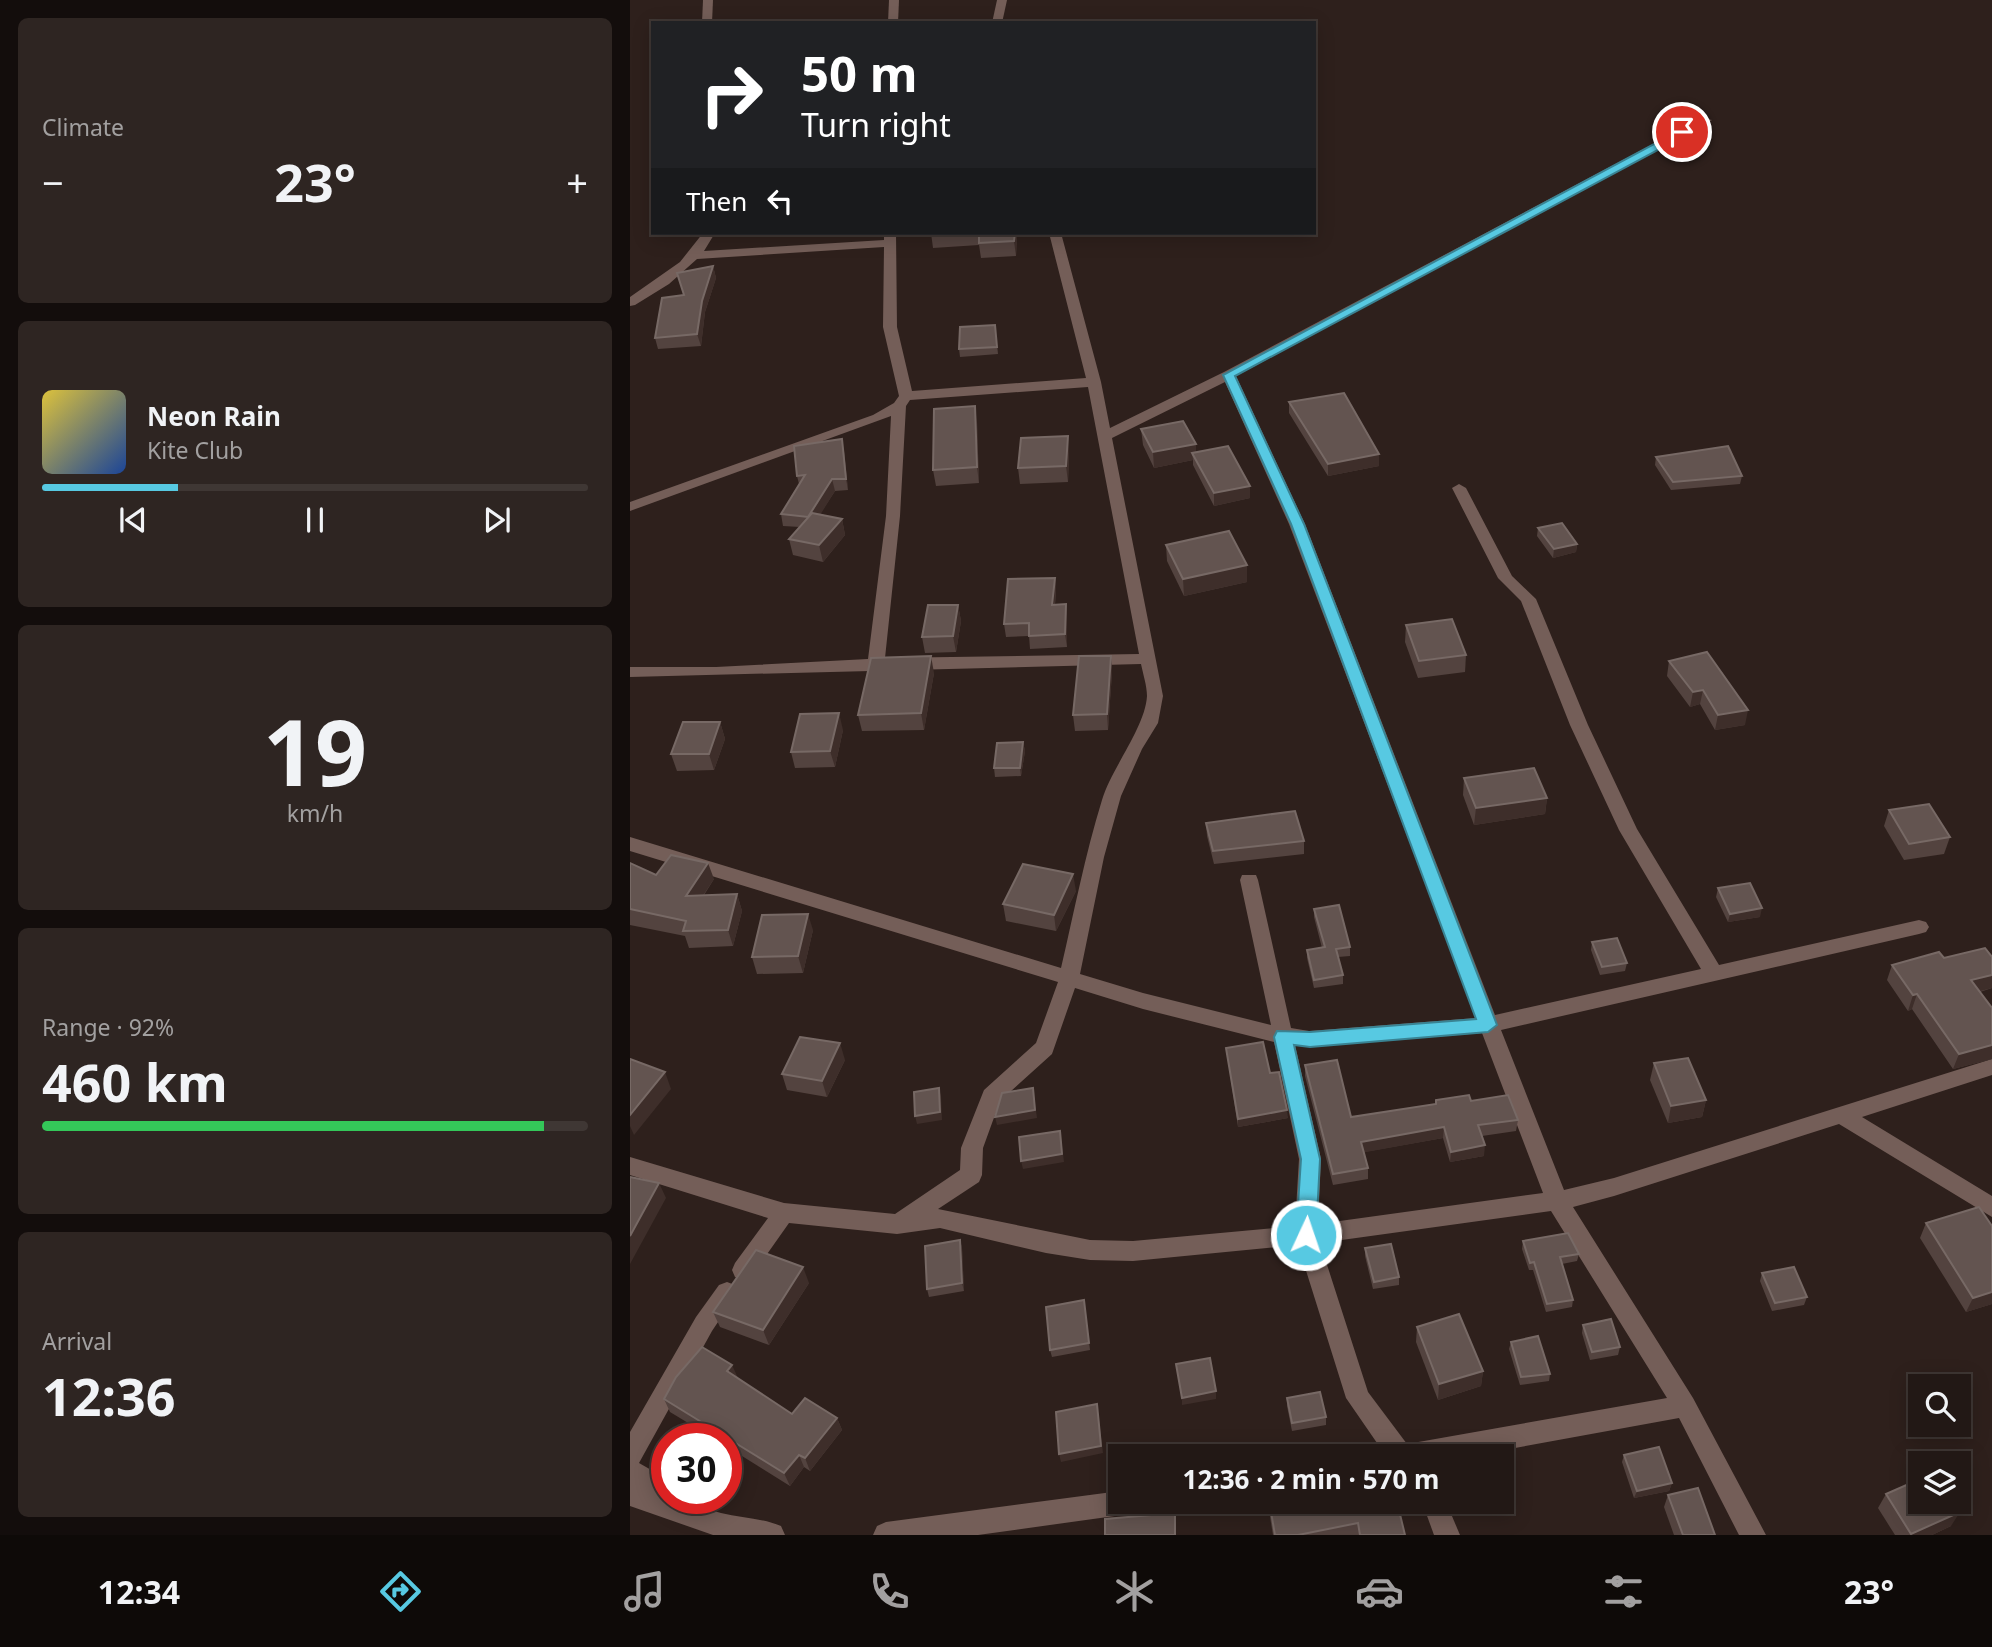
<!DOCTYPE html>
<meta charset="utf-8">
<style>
body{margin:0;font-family:"Noto Sans",sans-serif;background:#2e2522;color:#f1f3f6;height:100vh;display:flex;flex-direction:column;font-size:26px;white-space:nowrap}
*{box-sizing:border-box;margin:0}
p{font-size:23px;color:#a2a0a0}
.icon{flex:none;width:38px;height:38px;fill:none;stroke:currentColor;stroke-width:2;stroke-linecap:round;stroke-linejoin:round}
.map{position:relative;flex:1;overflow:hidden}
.panel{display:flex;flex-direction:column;gap:18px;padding:18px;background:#130d0c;width:630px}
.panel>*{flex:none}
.top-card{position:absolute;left:21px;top:21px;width:665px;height:214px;border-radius:0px;box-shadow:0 4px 18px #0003,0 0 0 2px #3f3734;background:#202124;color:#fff;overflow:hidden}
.tools{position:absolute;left:1278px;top:1374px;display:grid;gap:14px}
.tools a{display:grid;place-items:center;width:63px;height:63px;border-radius:0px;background:#221815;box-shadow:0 4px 18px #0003,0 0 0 2px #3f3734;font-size:35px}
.speed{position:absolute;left:21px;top:1423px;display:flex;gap:14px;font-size:35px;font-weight:700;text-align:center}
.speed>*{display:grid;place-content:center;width:91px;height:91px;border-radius:50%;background:#221815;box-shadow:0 4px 18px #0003,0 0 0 2px #3f3734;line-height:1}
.speed .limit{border:10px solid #d22;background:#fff;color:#111}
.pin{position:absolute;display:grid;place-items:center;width:60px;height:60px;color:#fff;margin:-30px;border:4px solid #fff;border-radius:50%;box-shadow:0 2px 7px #0007}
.me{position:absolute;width:77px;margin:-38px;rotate:3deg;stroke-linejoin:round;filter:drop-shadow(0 0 5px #0008)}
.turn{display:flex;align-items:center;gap:24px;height:147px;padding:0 35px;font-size:32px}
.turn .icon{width:91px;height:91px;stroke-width:2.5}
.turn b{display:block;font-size:49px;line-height:60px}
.then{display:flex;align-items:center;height:66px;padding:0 35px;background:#0003;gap:14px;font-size:26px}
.big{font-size:52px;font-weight:700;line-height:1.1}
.panel .widget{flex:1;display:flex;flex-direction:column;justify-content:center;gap:10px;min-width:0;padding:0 24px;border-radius:10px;background:#2e2522}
.panel .dial{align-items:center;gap:0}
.dial b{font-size:91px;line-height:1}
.song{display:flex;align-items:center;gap:21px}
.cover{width:84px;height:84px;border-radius:10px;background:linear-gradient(135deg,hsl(50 70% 55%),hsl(220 70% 35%))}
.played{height:7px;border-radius:4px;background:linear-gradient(90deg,#57c9e2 25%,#3f3734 25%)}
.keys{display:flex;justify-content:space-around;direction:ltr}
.heat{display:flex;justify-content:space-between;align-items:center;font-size:38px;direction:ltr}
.charge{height:10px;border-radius:5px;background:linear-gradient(90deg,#34c759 92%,#3f3734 0)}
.trip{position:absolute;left:478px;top:1444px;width:406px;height:70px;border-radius:0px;background:#221815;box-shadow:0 4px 18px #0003,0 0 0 2px #3f3734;font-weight:700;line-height:70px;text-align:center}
.tab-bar{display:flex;height:112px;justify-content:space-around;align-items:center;background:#0e0a08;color:#a2a0a0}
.tab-bar .icon{width:49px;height:49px}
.tab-bar .active{color:#57c9e2}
.tab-bar b{font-size:32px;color:#f1f3f6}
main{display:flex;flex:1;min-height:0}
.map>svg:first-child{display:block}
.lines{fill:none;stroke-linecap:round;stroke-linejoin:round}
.minor{fill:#745e58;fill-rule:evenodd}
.wall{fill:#53433f}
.shaded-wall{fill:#3e2e2a}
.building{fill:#635450;stroke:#776965;stroke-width:2}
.route{fill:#57c9e2;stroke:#398393;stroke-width:2}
</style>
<main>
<section class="panel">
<div class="widget"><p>Climate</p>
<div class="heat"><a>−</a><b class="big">23°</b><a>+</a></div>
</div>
<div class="widget">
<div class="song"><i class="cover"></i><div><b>Neon Rain</b><p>Kite Club</p></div></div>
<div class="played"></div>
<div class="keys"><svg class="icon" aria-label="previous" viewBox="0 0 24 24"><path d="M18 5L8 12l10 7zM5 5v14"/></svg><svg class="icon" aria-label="pause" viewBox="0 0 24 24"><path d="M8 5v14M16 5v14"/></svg><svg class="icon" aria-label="next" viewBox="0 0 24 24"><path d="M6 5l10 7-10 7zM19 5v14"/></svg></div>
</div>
<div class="widget dial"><b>19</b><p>km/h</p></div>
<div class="widget"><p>Range · 92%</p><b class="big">460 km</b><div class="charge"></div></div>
<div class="widget"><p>Arrival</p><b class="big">12:36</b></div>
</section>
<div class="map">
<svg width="1362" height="1535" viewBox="0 0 1362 1535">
<rect width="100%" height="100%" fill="#2e201c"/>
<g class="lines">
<g class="minor">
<path d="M73,0H83L82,23H72Z"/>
<path d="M259,0H269L268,23H258Z"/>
<path d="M367,0H377L372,23H362Z"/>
<path d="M1072,118L1082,120L606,376L675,524L865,1015L1071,969L989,830L940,725L891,601L868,578L822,488L829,484L836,488L882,576L906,599L958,725L1007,829L1089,965L1289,920L1296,922L1299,927L1296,932L1289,934L871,1030L934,1190L984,1178L1362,1059V1075L1232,1117L1362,1196V1217L1209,1124L984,1196L943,1207L1063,1398L1136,1535H1109L1049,1418L841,1456H756L716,1398L668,1245L503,1261L460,1260L416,1253L310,1228L267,1234L159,1223L121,1277L113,1280L105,1277L102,1270L105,1263L138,1218L0,1175V1157L154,1203L265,1214L330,1170L331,1148L354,1090L406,1043L428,982L0,851V837L431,968C444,912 455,855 472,800C482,767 515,728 517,696C517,686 513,674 511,664L0,677V667H86L238,659L256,516L261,416L0,511V502L243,415L264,403L269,396L253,327L254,247L67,259L39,284L5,305L0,306V297L50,262L73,233H85L74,251L254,240V233H266L267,327L282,391L456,378L419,233H431L471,382L480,428L594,372ZM595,382L659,524L846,1018L679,1031L661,1028L628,880L626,875H612L610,880L641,1025L513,993L450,974L474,857L491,796L512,749L528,723L533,696L482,438ZM458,387L509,654L255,658L270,516L276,406L280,400ZM445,988L513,1009L644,1042L669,1159L665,1226L503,1241L460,1240L308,1209L349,1182L352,1175L353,1148L370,1101L422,1054ZM852,1033L913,1193L688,1224L691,1159L665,1045L679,1047ZM921,1211L1037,1398L777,1444L738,1392L690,1243Z"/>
<path d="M97,1282L105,1285L108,1292L82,1331L9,1463L37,1479V1498C56,1498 72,1508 91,1513C111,1518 132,1518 151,1526L155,1535H83L0,1506V1432L66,1317L89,1285Z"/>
<path d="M490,1491V1502H511L508,1511L499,1514L348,1535H243L247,1526L256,1522Z"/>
<path d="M792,1502H816L830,1535H804Z"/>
</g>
</g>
<g class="wall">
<path d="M301,233H387L386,256L351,258L349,245L303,248Z"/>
<path d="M83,266L86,278L75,312L71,346L28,349L25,338L54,295Z"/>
<path d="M365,325L368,354L330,357L329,349Z"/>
<path d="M659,402L749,466L698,476L659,413Z"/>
<path d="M347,422L349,483L306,486L303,470Z"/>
<path d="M511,429L566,452L620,486V498L584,506L563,465V460L524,468L513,445Z"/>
<path d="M214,451L218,490L205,491L190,514L212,519L215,535L193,562L163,555L159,539L170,527L153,526L151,514L169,484L167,476Z"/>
<path d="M439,452L438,482L390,484L388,468Z"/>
<path d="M1026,457L1112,476L1110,484L1041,490L1025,465Z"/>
<path d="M908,528L947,544L946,552L923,558L907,536Z"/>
<path d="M536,545L617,582L554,596L537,561Z"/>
<path d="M425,578L426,591L425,605L436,604L437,617V647L400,649L399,636L376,637L374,624Z"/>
<path d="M328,605L331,621L326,652L295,653L292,637Z"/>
<path d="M776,625L836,655L835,672L788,678L775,642Z"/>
<path d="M481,656L482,672L478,730L445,731L443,715Z"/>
<path d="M1039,661L1115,725L1085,730L1070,704L1060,707L1037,676Z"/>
<path d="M304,673L294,730L232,731L228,715Z"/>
<path d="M90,722L95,739L84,770L47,771L41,754Z"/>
<path d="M213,730L205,767L165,768L161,752Z"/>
<path d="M393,742L395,751L391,776L365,777L364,768Z"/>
<path d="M834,778L917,798L915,814L844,825L833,795Z"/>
<path d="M1259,810L1320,837L1314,854L1274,860L1254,826Z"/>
<path d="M576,823L674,841V854L584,864L577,836Z"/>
<path d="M0,863L26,875L84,879L74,895L107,894L112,911L103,946L59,948L55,936L0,925Z"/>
<path d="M1088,888L1130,917L1098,922L1086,897Z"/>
<path d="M446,891L426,931L376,921L373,904Z"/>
<path d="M684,909L720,947V956L708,957L713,975V984L684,988L677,958V950L692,948L684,917Z"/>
<path d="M183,930L173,973L127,974L122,957Z"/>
<path d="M962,942L997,963L995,971L970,975L961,950Z"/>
<path d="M1362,957V988L1350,992L1362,1008V1059L1323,1069L1282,1009L1278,1011L1257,980L1262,965L1314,958Z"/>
<path d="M596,1048L640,1073L658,1118L608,1127Z"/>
<path d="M215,1060L197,1097L157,1090L152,1074Z"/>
<path d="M1024,1063L1076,1100L1072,1117L1038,1123L1020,1080Z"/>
<path d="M675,1065L721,1117L805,1104L806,1100L841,1101L888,1120L886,1131L852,1136L854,1156L820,1162L813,1138L734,1152L738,1168V1179L703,1185L675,1076Z"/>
<path d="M1296,1223L1362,1304L1336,1312L1290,1238Z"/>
<path d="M330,1240L332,1248L334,1291L299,1297L297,1289Z"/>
<path d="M893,1241L949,1254L947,1261L932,1264L943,1300L942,1307L916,1312L903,1270H899L892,1249Z"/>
<path d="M735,1248L769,1277V1285L743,1289L735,1256Z"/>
<path d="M1132,1273L1177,1297L1174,1305L1142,1311L1130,1281Z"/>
<path d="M179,1283L139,1345L90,1327L83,1312Z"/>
<path d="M454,1300L460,1350L422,1357L420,1350Z"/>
<path d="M953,1325L990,1347L988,1355L960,1360L952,1333Z"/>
<path d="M787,1327L853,1371L851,1386L808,1400L786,1342Z"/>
<path d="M881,1342L920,1374L919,1381L890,1385L879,1349Z"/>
<path d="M108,1378L162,1414L207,1418L212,1430L180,1471L174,1467L160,1486L96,1446V1438H83L40,1412L34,1399Z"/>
<path d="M657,1398L696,1417V1425L662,1431L657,1406Z"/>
<path d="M994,1455L1042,1483L1039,1491L1004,1498L992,1462Z"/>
<path d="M1256,1494L1321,1526L1302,1535H1265L1248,1508Z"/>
<path d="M1038,1495L1085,1535H1044L1034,1507Z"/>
<path d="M661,1502L775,1535H643L640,1517V1506Z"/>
</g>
<g class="shaded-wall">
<path d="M385,233H387L386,256L384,241Z"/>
<path d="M83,266L86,278L75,312L71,346L67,334L72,301Z"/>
<path d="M345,406L347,422L349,483L347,467Z"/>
<path d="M438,436L439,452L438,482L436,466Z"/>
<path d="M212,439L214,451L218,490L216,479Z"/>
<path d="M566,444V460L562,453L563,460L524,468L523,452Z"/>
<path d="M749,454V466L698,476V464Z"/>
<path d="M202,479L205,491L182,528L179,517Z"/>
<path d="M620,486V498L584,506V493Z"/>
<path d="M212,519L215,535L193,562L189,545Z"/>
<path d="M947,544L946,552L923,558L924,549Z"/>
<path d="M617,565V582L554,596L553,579Z"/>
<path d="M425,578L426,591L423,618L422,605Z"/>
<path d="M436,604L437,617V647L435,634Z"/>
<path d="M328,605L331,621L326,652L323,636Z"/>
<path d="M301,656L304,673L294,730L291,713Z"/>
<path d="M481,656L482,672L478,730L477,714Z"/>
<path d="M1073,690L1070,704L1060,707L1063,692Z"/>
<path d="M1118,710L1115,725L1085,730L1088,715Z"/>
<path d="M209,713L213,730L205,767L200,751Z"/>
<path d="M90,722L95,739L84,770L79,754Z"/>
<path d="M393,742L395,751L391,776L390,768Z"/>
<path d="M917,798L915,814L844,825L846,808Z"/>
<path d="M78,863L84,879L62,912L56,896Z"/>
<path d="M443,874L446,891L426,931L424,915Z"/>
<path d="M107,894L112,911L103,946L98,930Z"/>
<path d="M1132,908L1130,917L1098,922L1100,914Z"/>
<path d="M178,914L183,930L173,973L168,956Z"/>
<path d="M1362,975V988L1335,995L1341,980Z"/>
<path d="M1287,994L1282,1009L1278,1011L1283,995Z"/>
<path d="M210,1043L215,1060L197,1097L192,1081Z"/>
<path d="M1362,1045V1059L1323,1069L1329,1054Z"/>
<path d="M35,1072L41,1089L4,1135L0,1126V1115Z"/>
<path d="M309,1088L311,1096L312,1120L287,1124L285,1116Z"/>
<path d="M403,1088L407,1118L367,1125L365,1117Z"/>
<path d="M1076,1100L1072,1117L1038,1123L1041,1106Z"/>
<path d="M657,1110L658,1118L608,1127V1119Z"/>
<path d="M814,1127L813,1138L731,1153V1142Z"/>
<path d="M430,1131L434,1162L393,1169L391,1161Z"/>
<path d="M855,1145L854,1156L820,1162L821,1152Z"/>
<path d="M29,1183L36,1198L0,1264V1236Z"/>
<path d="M330,1240L332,1248L334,1291L332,1283Z"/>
<path d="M173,1267L179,1283L139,1345L133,1330Z"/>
<path d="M1362,1292V1304L1336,1312L1343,1298Z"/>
<path d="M102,1365L108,1378L97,1371Z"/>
<path d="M853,1371L851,1386L808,1400L809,1384Z"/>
<path d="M586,1391V1399L552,1405V1398Z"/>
<path d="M468,1412L473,1453L431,1462L429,1454Z"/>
<path d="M207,1418L212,1430L180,1471L175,1458Z"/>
<path d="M169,1455L174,1467L160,1486L154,1473Z"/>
<path d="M1042,1483L1039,1491L1004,1498L1007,1491Z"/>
<path d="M1330,1512L1321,1526L1302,1535H1280Z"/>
</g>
<g class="building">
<path d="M349,233H385L384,241L349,243Z"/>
<path d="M83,266L72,301L67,334L25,338L32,298L54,295L47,273Z"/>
<path d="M365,325L367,347L329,349L330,327Z"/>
<path d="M714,393L749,454L698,464L659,402Z"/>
<path d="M345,406L347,467L303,470L304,409Z"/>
<path d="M553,421L566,444L523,452L511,429Z"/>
<path d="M438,436L436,466L388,468L391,438Z"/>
<path d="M212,439L216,479H202L178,517L151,514L175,475L167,476L164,446Z"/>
<path d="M598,446L620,486L584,493L562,453Z"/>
<path d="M1098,446L1112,476L1043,482L1026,457Z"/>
<path d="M182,513L212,519L189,545L159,539Z"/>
<path d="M932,523L947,544L924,549L908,528Z"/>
<path d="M599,531L617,565L553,579L536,545Z"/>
<path d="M425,578L422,605L436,604L435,634L399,636V623L374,624L378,579Z"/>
<path d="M298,605H328L323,636L292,637Z"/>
<path d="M822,619L836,655L789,661L776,625Z"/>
<path d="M1077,652L1118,710L1088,715L1073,690L1063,692L1039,661Z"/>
<path d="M301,656L291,713L228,715L241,658Z"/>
<path d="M449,656H481L477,714L443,715Z"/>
<path d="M209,713L200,751L161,752L170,714Z"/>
<path d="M53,722H90L79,754H41Z"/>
<path d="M393,742L390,768H364L367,743Z"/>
<path d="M904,768L917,798L846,808L834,778Z"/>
<path d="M1299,804L1320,837L1279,844L1259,810Z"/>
<path d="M665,811L674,841L583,851L576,823Z"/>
<path d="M41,855L78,863L56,896L107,894L98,930L53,931L56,921L0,909V863L26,875Z"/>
<path d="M393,864L443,874L424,915L373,904Z"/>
<path d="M1120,883L1132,908L1100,914L1088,888Z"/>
<path d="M709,905L720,947L706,949L713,975L684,980L677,950L695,947L684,909Z"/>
<path d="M178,914L168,956L122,957L132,915Z"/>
<path d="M987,938L997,963L972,967L962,942Z"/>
<path d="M1355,948L1362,957V975L1341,980L1362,1008V1045L1329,1054L1287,994L1283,995L1262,965L1309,952L1314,958Z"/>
<path d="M170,1037L210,1043L192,1081L152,1074Z"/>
<path d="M633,1042L640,1073L649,1072L657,1110L608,1119L596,1048Z"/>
<path d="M1058,1058L1076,1100L1041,1106L1024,1063Z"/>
<path d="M0,1059L35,1072L0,1115Z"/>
<path d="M707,1060L721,1117L806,1104V1100L839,1095L841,1101L878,1095L888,1120L848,1125L855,1145L821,1152L814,1127L731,1142L738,1168L703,1174L675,1065Z"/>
<path d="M309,1088L310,1112L285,1116L284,1092Z"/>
<path d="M403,1088L405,1110L365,1117L372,1093Z"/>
<path d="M430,1131L432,1154L391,1161L389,1137Z"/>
<path d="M0,1177L29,1183L0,1236Z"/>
<path d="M1349,1207L1362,1226V1292L1343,1298L1296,1223Z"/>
<path d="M938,1233L949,1254L930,1257L943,1300L917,1304L904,1262L900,1263L893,1241Z"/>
<path d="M330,1240L332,1283L297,1289L295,1246Z"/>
<path d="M761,1244L769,1277L744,1282L735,1248Z"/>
<path d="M126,1250L173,1267L133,1330L83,1312Z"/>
<path d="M1164,1267L1177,1297L1145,1303L1132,1273Z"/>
<path d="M454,1300L459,1343L420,1350L416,1307Z"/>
<path d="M829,1314L853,1371L809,1384L787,1327Z"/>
<path d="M981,1319L990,1347L962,1352L953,1325Z"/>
<path d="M908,1336L920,1374L891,1377L881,1342Z"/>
<path d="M72,1347L102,1365L97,1371L162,1414L175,1398L207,1418L175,1458L169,1455L154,1473L34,1399L46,1377Z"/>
<path d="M580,1358L586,1391L552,1398L546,1364Z"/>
<path d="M690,1392L696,1417L662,1423L657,1398Z"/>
<path d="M467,1404L471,1446L429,1454L426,1412Z"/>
<path d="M1029,1447L1042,1483L1007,1491L994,1455Z"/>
<path d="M1290,1479V1502H1323L1330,1512L1281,1534L1256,1494Z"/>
<path d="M1068,1488L1085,1535H1053L1038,1495Z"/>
<path d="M661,1502H767L775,1535H730L728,1523L668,1535H645L640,1506Z"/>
<path d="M545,1513V1535H475V1519Z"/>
</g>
<path class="route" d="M1052,129L1056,135L605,376L674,524L867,1025L858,1032L680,1047L664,1045L690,1159L686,1235L683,1241L676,1244L669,1241L666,1235L671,1159L644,1037L647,1031L680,1032L846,1019L661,524L593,375Z"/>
</svg>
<div class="tools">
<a><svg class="icon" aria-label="search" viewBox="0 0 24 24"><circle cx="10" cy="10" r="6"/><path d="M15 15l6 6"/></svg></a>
<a><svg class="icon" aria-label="layers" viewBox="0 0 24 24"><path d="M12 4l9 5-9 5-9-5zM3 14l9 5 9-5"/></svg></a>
</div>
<div class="speed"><div class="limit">30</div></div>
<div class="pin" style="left:1052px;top:132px;background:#d93025"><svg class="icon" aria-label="arrive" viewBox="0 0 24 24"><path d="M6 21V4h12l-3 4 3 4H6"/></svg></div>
<svg class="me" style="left:676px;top:1235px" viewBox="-20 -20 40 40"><circle r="17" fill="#57c9e2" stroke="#fff" stroke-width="3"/><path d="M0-11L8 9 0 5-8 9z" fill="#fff"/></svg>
<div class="trip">12:36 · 2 min · 570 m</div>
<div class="top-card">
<div class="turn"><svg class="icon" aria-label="right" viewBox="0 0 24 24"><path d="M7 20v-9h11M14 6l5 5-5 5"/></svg><div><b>50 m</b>Turn right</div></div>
<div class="then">Then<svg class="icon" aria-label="left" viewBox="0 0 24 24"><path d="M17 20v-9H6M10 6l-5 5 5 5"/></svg></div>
</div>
</div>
</main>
<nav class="tab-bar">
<b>12:34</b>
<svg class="icon active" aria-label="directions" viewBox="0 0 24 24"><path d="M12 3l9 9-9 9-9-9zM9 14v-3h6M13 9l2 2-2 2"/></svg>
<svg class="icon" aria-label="music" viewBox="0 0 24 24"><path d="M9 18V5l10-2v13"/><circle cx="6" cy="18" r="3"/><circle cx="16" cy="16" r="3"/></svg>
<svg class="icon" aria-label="phone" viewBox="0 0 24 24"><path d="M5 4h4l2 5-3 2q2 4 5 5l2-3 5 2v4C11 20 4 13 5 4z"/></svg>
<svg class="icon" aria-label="climate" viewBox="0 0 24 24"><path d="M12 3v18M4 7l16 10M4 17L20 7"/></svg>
<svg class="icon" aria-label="car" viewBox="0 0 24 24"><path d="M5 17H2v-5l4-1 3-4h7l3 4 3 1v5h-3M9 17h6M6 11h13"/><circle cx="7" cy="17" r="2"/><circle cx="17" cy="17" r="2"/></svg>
<svg class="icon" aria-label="filters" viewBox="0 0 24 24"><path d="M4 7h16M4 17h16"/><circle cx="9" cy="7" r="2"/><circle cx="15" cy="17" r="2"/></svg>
<b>23°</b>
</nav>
